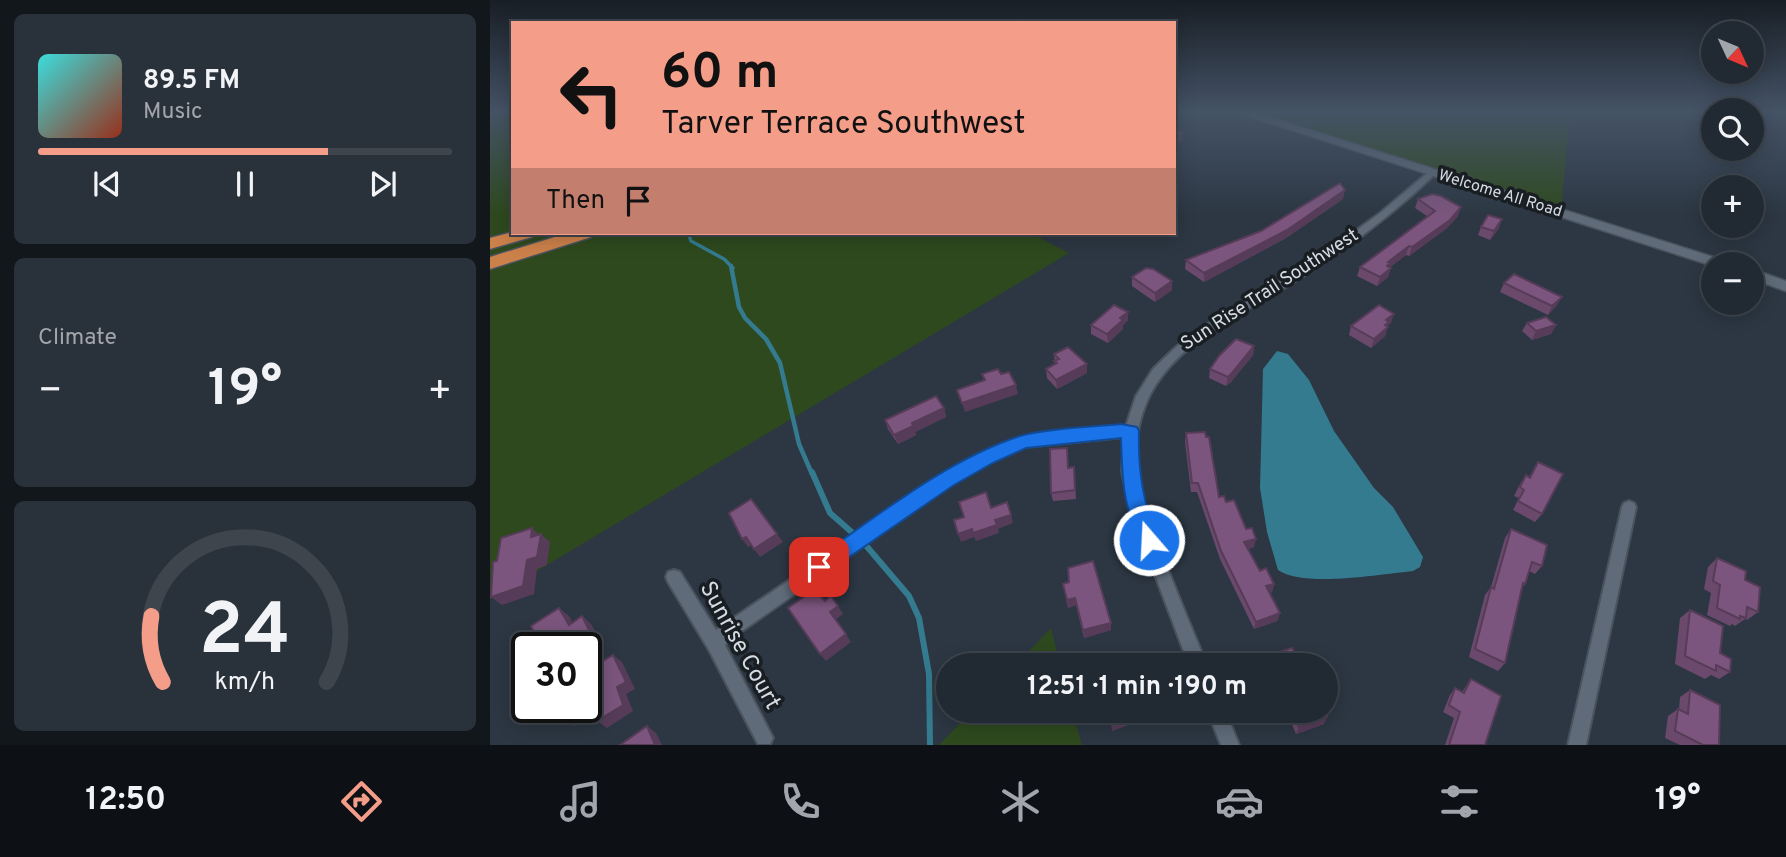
<!DOCTYPE html>
<meta charset="utf-8">
<style>
body{margin:0;font-family:Overpass,sans-serif;background:#29313a;color:#f1f3f6;height:100vh;display:flex;flex-direction:column;font-size:26px;white-space:nowrap}
*{box-sizing:border-box;margin:0}
p{font-size:23px;color:#a2a6ac}
.icon{flex:none;width:38px;height:38px;fill:none;stroke:currentColor;stroke-width:2;stroke-linecap:round;stroke-linejoin:round}
.map{position:relative;flex:1;overflow:hidden}
.panel{display:flex;flex-direction:column;gap:14px;padding:14px;background:#12171c;width:490px}
.panel>*{flex:none}
.top-card{position:absolute;left:21px;top:21px;width:665px;height:214px;border-radius:0px;box-shadow:0 4px 18px #0003,0 0 0 2px #3e454d;background:#f49e8a;color:#111;overflow:hidden}
.needle{width:46px;rotate:134deg}
.controls{position:absolute;left:1211px;top:21px;display:grid;gap:14px}
.controls a{display:grid;place-items:center;width:63px;height:63px;border-radius:50%;background:#212932;box-shadow:0 4px 18px #0003,0 0 0 2px #3e454d;font-size:35px}
.speed{position:absolute;left:21px;top:632px;display:flex;gap:14px;font-size:35px;font-weight:700;text-align:center}
.speed>*{display:grid;place-content:center;width:91px;height:91px;border-radius:50%;background:#212932;box-shadow:0 4px 18px #0003,0 0 0 2px #3e454d;line-height:1}
.speed .limit{border:4px solid #111;border-radius:10px;background:#fff;color:#111}
.pin{position:absolute;display:grid;place-items:center;width:60px;height:60px;color:#fff;margin:-30px;border-radius:14px;box-shadow:0 4px 10px #0006}
.me{position:absolute;width:77px;margin:-38px;rotate:341deg;stroke-linejoin:round;filter:drop-shadow(0 0 5px #0008)}
.turn{display:flex;align-items:center;gap:24px;height:147px;padding:0 35px;font-size:32px}
.turn .icon{width:91px;height:91px;stroke-width:2.5}
.turn b{display:block;font-size:49px;line-height:60px}
.then{display:flex;align-items:center;height:66px;padding:0 35px;background:#0003;gap:14px;font-size:26px}
.big{font-size:52px;font-weight:700;line-height:1.1}
.panel .card{flex:1;display:flex;flex-direction:column;justify-content:center;gap:10px;min-width:0;padding:0 24px;border-radius:10px;background:#29313a}
.panel .dial{align-items:center;gap:0}
.dial svg{height:182px;overflow:visible;fill:none;stroke:#3e454d;stroke-width:7;stroke-linecap:round;text-anchor:middle}
.dial text{fill:#f1f3f6;stroke:none}
.song{display:flex;align-items:center;gap:21px}
.cover{width:84px;height:84px;border-radius:10px;background:linear-gradient(135deg,hsl(180 70% 55%),hsl(10 70% 35%))}
.played{height:7px;border-radius:4px;background:linear-gradient(90deg,#f49e8a 70%,#3e454d 70%)}
.keys{display:flex;justify-content:space-around;direction:ltr}
.heat{display:flex;justify-content:space-between;align-items:center;font-size:38px;direction:ltr}
.trip{position:absolute;left:446px;top:653px;width:402px;height:70px;border-radius:35px;background:#212932;box-shadow:0 4px 18px #0003,0 0 0 2px #3e454d;font-weight:700;line-height:70px;text-align:center}
.menu{display:flex;height:112px;justify-content:space-around;align-items:center;background:#0d1014;color:#a2a6ac}
.menu .icon{width:49px;height:49px}
.menu .active{color:#f49e8a}
.menu b{font-size:32px;color:#f1f3f6}
main{display:flex;flex:1;min-height:0}
.map>svg:first-child{display:block}
.green{fill:#2e491e}
.water{fill:#347b90}
.lines{fill:none;stroke-linecap:round;stroke-linejoin:round}
.stream-far2{stroke:#347b90;stroke-width:3.5}
.stream-far1{stroke:#347b90;stroke-width:4.5}
.stream{stroke:#347b90;stroke-width:6}
.street-casing{stroke:#4a535d;stroke-width:4}
.secondary-casing{stroke:#4a535d;stroke-width:3}
.highway-casing{stroke:#4a535d;stroke-width:3}
.street{fill:#5f6b79;fill-rule:evenodd}
.secondary{fill:#5f6b79;fill-rule:evenodd}
.highway{fill:#cc814a;fill-rule:evenodd}
.wall{fill:#6a496c}
.shaded-wall{fill:#563c58}
.building{fill:#7b557d;stroke:#563c58;stroke-width:2}
.route{fill:#1a73e8;stroke:#114b97;stroke-width:2}
.labels{text-anchor:middle;dominant-baseline:central;stroke-width:7;stroke-linejoin:round;paint-order:stroke}
.far-street-label{font-size:16px;fill:#d4dbe3;stroke:#191e23}
.street-label{font-size:19px;fill:#d4dbe3;stroke:#191e23}
.near-street-label{font-size:23px;fill:#d4dbe3;stroke:#191e23}
</style>
<main>
<section class="panel">
<div class="card">
<div class="song"><i class="cover"></i><div><b>89.5 FM</b><p>Music</p></div></div>
<div class="played"></div>
<div class="keys"><svg class="icon" aria-label="previous" viewBox="0 0 24 24"><path d="M18 5L8 12l10 7zM5 5v14"/></svg><svg class="icon" aria-label="pause" viewBox="0 0 24 24"><path d="M8 5v14M16 5v14"/></svg><svg class="icon" aria-label="next" viewBox="0 0 24 24"><path d="M6 5l10 7-10 7zM19 5v14"/></svg></div>
</div>
<div class="card"><p>Climate</p>
<div class="heat"><a>−</a><b class="big">19°</b><a>+</a></div>
</div>
<div class="card dial"><svg viewBox="0 0 100 80">
<path d="M14 69A42 42 0 1 1 86 69"/>
<path d="M14 69A42 42 0 0 1 9 40" stroke="#f49e8a"/>
<text x="50" y="56" font-size="32" font-weight="700">24</text>
<text x="50" y="72" font-size="11">km/h</text>
</svg></div>
</section>
<div class="map">
<svg width="1296" height="745" viewBox="0 0 1296 745">
<rect width="100%" height="100%" fill="#2c3743"/>
<g class="green">
<path d="M0,111H23V233H540L579,253L0,599Z"/>
<path d="M728,111H1080L1071,212L835,140Z"/>
<path d="M561,628L570,665H526Z"/>
<path d="M482,711H582L592,745H449Z"/>
</g>
<path class="water" d="M787,351L798,354L819,380L844,431L884,488L903,507L933,557L930,567L923,571C892,574 813,588 788,570L777,532L770,488L773,369Z"/>
<g class="lines">
<path class="stream-far2" d="M198,233L201,241L234,259L243,268"/>
<path class="stream-far1" d="M241,266L249,307L255,318L276,339L290,363L309,444L322,474"/>
<path class="stream" d="M322,472L340,513L373,542L419,596L429,618L439,674L440,745"/>
<g class="street-casing">
<g id="street">
<path d="M941,170L944,171V175C903,214 858,248 810,278C764,308 706,331 672,376C651,403 644,437 646,471C648,506 666,540 679,572C691,603 704,634 717,665H699L639,506L632,471L634,437L535,447L502,462L462,484L239,640L235,645L283,738L280,744H268L219,650L178,582L176,577L178,572L184,570L190,572L226,630L452,476L492,454L533,437L636,426L646,396L663,369L686,347L713,327L838,251L890,213Z"/>
<path d="M1139,501L1144,503L1146,507L1096,745H1078L1132,507L1134,503Z"/>
<path d="M717,710H735L749,745H731Z"/>
</g>
</g>
<g class="secondary-casing">
<g id="secondary">
<path d="M742,111H760L1236,261L1238,264H1223V266Z"/>
<path d="M1262,269L1296,281V291L1262,279Z"/>
</g>
</g>
<g class="highway-casing">
<g id="highway">
<path d="M23,232L45,233L42,237L0,249V238Z"/>
<path d="M78,233H104L101,237L0,269V257Z"/>
</g>
</g>
<use href="#street" class="street"/>
<use href="#secondary" class="secondary"/>
<use href="#highway" class="highway"/>
</g>
<g class="wall">
<path d="M853,199L796,238L714,282L695,269L696,260Z"/>
<path d="M928,199L968,216L957,228L919,256L916,255L900,267L898,277L887,286L867,276L870,267L937,216L925,208Z"/>
<path d="M991,227L1009,228L1000,240L988,235Z"/>
<path d="M642,277L682,281V290L665,302L642,286Z"/>
<path d="M1014,283L1067,305L1058,315L1010,292Z"/>
<path d="M638,312V320L633,325V329L618,343L601,334V325Z"/>
<path d="M901,323L898,325L895,336L881,348L859,335L861,326Z"/>
<path d="M1037,323L1066,325L1061,334L1042,340L1032,331Z"/>
<path d="M764,346L763,355L741,382L736,386L719,378L720,369Z"/>
<path d="M564,354L597,373L567,389L557,378L556,369L565,364Z"/>
<path d="M454,408L456,417L425,432L426,435L408,444L398,429L395,420Z"/>
<path d="M696,433L729,497L736,502L756,529L764,547L758,549L770,571L784,584L782,592L779,593L790,613L787,621L764,629L730,559L707,492H701L695,442Z"/>
<path d="M1048,462L1052,514L1045,522L1023,510L1029,498L1024,496L1030,484L1036,475L1039,477Z"/>
<path d="M579,467H584L586,499L563,501L561,493Z"/>
<path d="M1021,529L1052,566L1045,574L1039,571L1035,584L1031,589L1015,663L1008,671L979,657L995,595L1001,587L1015,538Z"/>
<path d="M1227,558L1255,580L1268,612L1257,620L1255,619L1245,626L1242,624L1240,626L1217,615L1221,593L1214,589L1218,567Z"/>
<path d="M573,584L621,623V630L594,638L586,605L578,608Z"/>
<path d="M1200,610L1230,653L1240,672L1229,679L1221,675L1215,679L1185,664L1190,618Z"/>
<path d="M778,656L812,665H776L775,664Z"/>
<path d="M981,679L995,745H955L964,718L953,712L960,695L965,688L972,692Z"/>
<path d="M1200,690L1229,745H1190L1175,738L1178,716L1188,709L1189,710L1190,697Z"/>
<path d="M796,710H834V724L806,734Z"/>
</g>
<g class="shaded-wall">
<path d="M693,133L692,141L684,147V139Z"/>
<path d="M855,190L853,199L796,238L714,282V273Z"/>
<path d="M971,207L968,216L957,228L919,256L922,247Z"/>
<path d="M1012,219L1009,228L1000,240L1004,231Z"/>
<path d="M919,246L916,255L899,268H901L898,277L887,286L890,277L898,262Z"/>
<path d="M682,281V290L665,302V293Z"/>
<path d="M1072,297L1067,305L1058,315L1062,306Z"/>
<path d="M638,312V320L633,325V329L618,343L617,334L630,318Z"/>
<path d="M904,314L901,323L898,325L895,336L881,348L884,339L896,320Z"/>
<path d="M1066,325L1061,334L1042,340L1046,331Z"/>
<path d="M764,346L763,355L741,382L736,386L738,377Z"/>
<path d="M597,364V373L567,389L566,380Z"/>
<path d="M526,385L528,394L475,412L472,403Z"/>
<path d="M454,408L456,417L425,432L426,435L408,444L404,435L422,423Z"/>
<path d="M521,515L523,523L508,529L509,533L486,541L484,537L471,542L468,534Z"/>
<path d="M42,528L50,536L51,534L60,542L57,565L47,569L44,594L12,605L1,597L41,537Z"/>
<path d="M287,534L293,542L270,557L264,549Z"/>
<path d="M256,537L262,545L258,547L252,539Z"/>
<path d="M766,539L764,547L752,550L754,542Z"/>
<path d="M784,584L782,592L774,594L776,586Z"/>
<path d="M585,598L586,605L578,608L577,600Z"/>
<path d="M348,606L353,614L345,620L340,612Z"/>
<path d="M69,608L79,616L88,632L79,625Z"/>
<path d="M790,613L787,621L764,629L766,622Z"/>
<path d="M92,616L101,624L110,639L96,648H76Z"/>
<path d="M621,623V630L594,638L593,630Z"/>
<path d="M356,634L361,642L336,661L330,654Z"/>
<path d="M123,655L132,662L145,689L136,694L143,711L117,728L107,721L127,687Z"/>
<path d="M101,704L111,711L84,726L73,719Z"/>
<path d="M650,715V721L622,731L621,724Z"/>
<path d="M837,717L834,724L806,734L809,727Z"/>
<path d="M157,726L166,733L172,745H165Z"/>
</g>
<g class="building">
<path d="M684,130L693,133L684,139Z"/>
<path d="M850,183L855,190L797,230L714,273L696,260L771,231Z"/>
<path d="M942,194L951,196L971,207L960,220L922,247L919,246L898,262L900,263L897,266L901,268L890,277L870,267L945,211L928,199Z"/>
<path d="M998,215L1012,219L1004,231L991,227Z"/>
<path d="M656,268L663,269L682,281L665,293L642,277Z"/>
<path d="M1024,274L1072,297L1062,306L1014,283Z"/>
<path d="M624,305L638,312L630,318L633,320L617,334L601,325Z"/>
<path d="M889,305L904,314L896,320L899,322L895,325L898,327L884,339L861,326Z"/>
<path d="M1056,317L1066,325L1046,331L1037,323Z"/>
<path d="M746,339L764,346L742,373L738,377L720,369L729,356Z"/>
<path d="M578,347L597,364L566,380L556,369L567,363L564,361L569,359L564,354Z"/>
<path d="M508,369L511,374L519,372L526,385L472,403L467,390L495,380L492,374Z"/>
<path d="M446,396L454,408L422,423L423,426L404,435L395,420Z"/>
<path d="M715,432L716,437H719L729,497L734,496L736,502L744,500L756,529L762,528L766,539L754,542L770,571L776,568L784,584L776,586L790,613L766,622L731,551L708,483H702L696,433Z"/>
<path d="M577,448L578,468L584,467L585,490L561,493L560,449Z"/>
<path d="M1048,462L1073,474L1052,514L1028,501L1034,490L1030,487L1036,475L1040,478Z"/>
<path d="M496,492L501,508L517,502L521,515L505,520L507,525L483,533L482,529L468,534L464,520L474,517L469,502Z"/>
<path d="M261,499L287,534L264,549L256,537L252,539L239,513Z"/>
<path d="M42,528L41,537L51,534L47,557L37,560L33,586L1,597L3,562L7,561L11,538Z"/>
<path d="M1021,529L1057,545L1052,566L1042,562L1035,584L1033,583L1015,663L985,649L1001,587L1004,589Z"/>
<path d="M1227,558L1256,571L1255,580L1270,587L1268,612L1257,607L1256,618L1250,616V619L1227,608L1230,585L1223,581Z"/>
<path d="M603,561L621,623L593,630L585,598L577,600L573,584L579,582L578,568Z"/>
<path d="M324,590L335,601L341,596L348,606L340,612L356,634L330,654L298,608Z"/>
<path d="M69,608L79,625L92,616L100,632L76,648H52L41,626Z"/>
<path d="M1200,610L1233,626L1230,653L1241,659L1240,672L1226,665V671L1195,656Z"/>
<path d="M802,648L812,665H781L778,656Z"/>
<path d="M123,655L136,682L127,687L133,705L107,721L101,704L96,706V661L100,669Z"/>
<path d="M633,660L634,665H616Z"/>
<path d="M981,679L1011,696L995,745H959L970,712L959,705L965,688L974,693Z"/>
<path d="M1200,690L1230,705L1229,745H1213L1185,731L1188,709L1198,714Z"/>
<path d="M70,707H95L73,719Z"/>
<path d="M618,710H649L650,715L621,724Z"/>
<path d="M802,710H834L837,717L809,727Z"/>
<path d="M157,726L165,745H130Z"/>
</g>
<linearGradient id="sky" x2="0" y2="1"><stop stop-color="#181e25"/><stop offset="0.52" stop-color="#455366"/><stop offset="1" stop-color="#455366" stop-opacity="0"/></linearGradient>
<rect width="1296" height="215" fill="url(#sky)"/>
<path class="route" d="M631,424L647,427L649,431C648,472 653,502 668,540L665,546L659,549L652,546C633,507 632,479 631,438L536,448L503,463L464,485L336,573L329,576L322,573L319,567L322,561C387,517 454,461 530,436C557,428 602,427 631,424Z"/>
<g class="labels">
<g class="far-street-label">
<text transform="translate(1010 194) rotate(17)">Welcome All Road</text>
</g>
<g class="street-label">
<text transform="translate(780 290) rotate(-33)">Sun Rise Trail Southwest</text>
</g>
<g class="near-street-label">
<text transform="translate(249 646) rotate(61)">Sunrise Court</text>
</g>
</g>
</svg>
<div class="controls">
<a><svg class="needle" viewBox="-14 -14 28 28"><path d="M0-13l5 13h-10z" fill="#e53935"/><path d="M0 13l5-13h-10z" fill="#a2a6ac"/></svg></a>
<a><svg class="icon" aria-label="search" viewBox="0 0 24 24"><circle cx="10" cy="10" r="6"/><path d="M15 15l6 6"/></svg></a>
<a>+</a>
<a>−</a>
</div>
<div class="speed"><div class="limit">30</div></div>
<div class="pin" style="left:329px;top:567px;background:#d93025"><svg class="icon" aria-label="arrive" viewBox="0 0 24 24"><path d="M6 21V4h12l-3 4 3 4H6"/></svg></div>
<svg class="me" style="left:659px;top:540px" viewBox="-20 -20 40 40"><circle r="17" fill="#1a73e8" stroke="#fff" stroke-width="3"/><path d="M0-11L8 9 0 5-8 9z" fill="#fff"/></svg>
<div class="trip">12:51 · 1 min · 190 m</div>
<div class="top-card">
<div class="turn"><svg class="icon" aria-label="left" viewBox="0 0 24 24"><path d="M17 20v-9H6M10 6l-5 5 5 5"/></svg><div><b>60 m</b>Tarver Terrace Southwest</div></div>
<div class="then">Then<svg class="icon" aria-label="arrive" viewBox="0 0 24 24"><path d="M6 21V4h12l-3 4 3 4H6"/></svg></div>
</div>
</div>
</main>
<nav class="menu">
<b>12:50</b>
<svg class="icon active" aria-label="directions" viewBox="0 0 24 24"><path d="M12 3l9 9-9 9-9-9zM9 14v-3h6M13 9l2 2-2 2"/></svg>
<svg class="icon" aria-label="music" viewBox="0 0 24 24"><path d="M9 18V5l10-2v13"/><circle cx="6" cy="18" r="3"/><circle cx="16" cy="16" r="3"/></svg>
<svg class="icon" aria-label="phone" viewBox="0 0 24 24"><path d="M5 4h4l2 5-3 2q2 4 5 5l2-3 5 2v4C11 20 4 13 5 4z"/></svg>
<svg class="icon" aria-label="climate" viewBox="0 0 24 24"><path d="M12 3v18M4 7l16 10M4 17L20 7"/></svg>
<svg class="icon" aria-label="car" viewBox="0 0 24 24"><path d="M5 17H2v-5l4-1 3-4h7l3 4 3 1v5h-3M9 17h6M6 11h13"/><circle cx="7" cy="17" r="2"/><circle cx="17" cy="17" r="2"/></svg>
<svg class="icon" aria-label="filters" viewBox="0 0 24 24"><path d="M4 7h16M4 17h16"/><circle cx="9" cy="7" r="2"/><circle cx="15" cy="17" r="2"/></svg>
<b>19°</b>
</nav>
